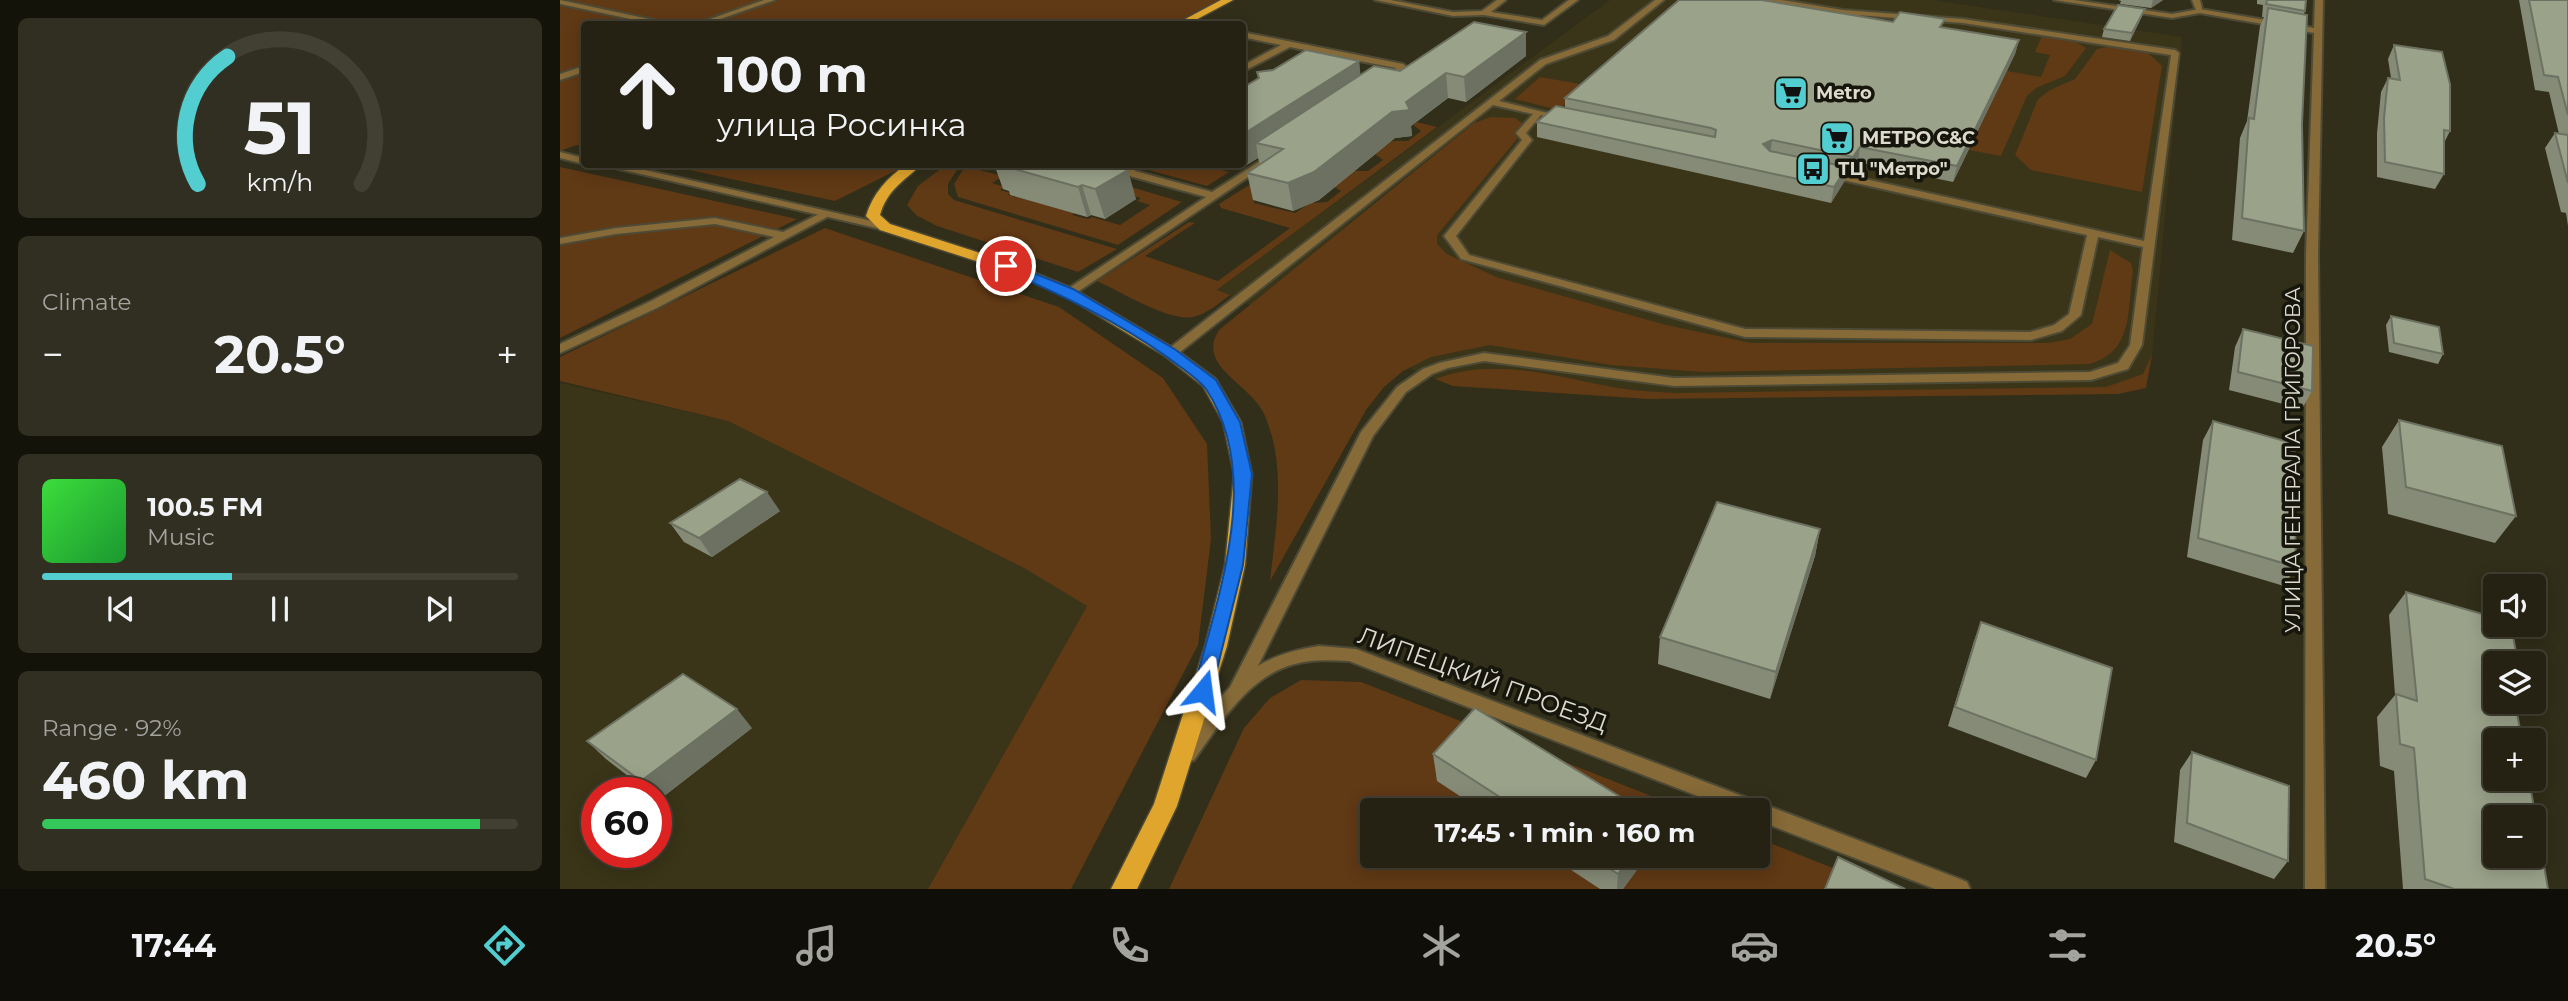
<!DOCTYPE html>
<meta charset="utf-8">
<style>
body{margin:0;font-family:Montserrat,sans-serif;background:#312f21;color:#f1f3f6;height:100vh;display:flex;flex-direction:column;font-size:26px;white-space:nowrap}
*{box-sizing:border-box;margin:0}
p{font-size:23px;color:#a3a4a0}
.icon{flex:none;width:38px;height:38px;fill:none;stroke:currentColor;stroke-width:2;stroke-linecap:round;stroke-linejoin:round}
.map{position:relative;flex:1;overflow:hidden}
.side{display:flex;flex-direction:column;gap:18px;padding:18px;background:#14130a;width:560px}
.side>*{flex:none}
.guide{position:absolute;left:21px;top:21px;width:665px;height:147px;border-radius:7px;box-shadow:0 4px 18px #0003,0 0 0 2px #423f33;background:#252213;color:#f1f3f6;overflow:hidden}
.controls{position:absolute;left:1923px;top:574px;display:grid;gap:14px}
.controls a{display:grid;place-items:center;width:63px;height:63px;border-radius:7px;background:#252213;box-shadow:0 4px 18px #0003,0 0 0 2px #423f33;font-size:35px}
.speed{position:absolute;left:21px;top:777px;display:flex;gap:14px;font-size:35px;font-weight:700;text-align:center}
.speed>*{display:grid;place-content:center;width:91px;height:91px;border-radius:50%;background:#252213;box-shadow:0 4px 18px #0003,0 0 0 2px #423f33;line-height:1}
.speed .limit{border:10px solid #d22;background:#fff;color:#111}
.pin{position:absolute;display:grid;place-items:center;width:60px;height:60px;color:#fff;margin:-30px;border:4px solid #fff;border-radius:50%;box-shadow:0 2px 7px #0007}
.me{position:absolute;width:77px;margin:-38px;rotate:16deg;stroke-linejoin:round;filter:drop-shadow(0 0 5px #0008)}
.turn{display:flex;align-items:center;gap:24px;height:147px;padding:0 21px;font-size:32px}
.turn .icon{width:91px;height:91px;stroke-width:2.5}
.turn b{display:block;font-size:49px;line-height:60px}
.big{font-size:52px;font-weight:700;line-height:1.1}
.side .tile{flex:1;display:flex;flex-direction:column;justify-content:center;gap:10px;min-width:0;padding:0 24px;border-radius:10px;background:#312f21}
.side .dial{align-items:center;gap:0}
.dial svg{height:182px;overflow:visible;fill:none;stroke:#423f33;stroke-width:7;stroke-linecap:round;text-anchor:middle}
.dial text{fill:#f1f3f6;stroke:none}
.song{display:flex;align-items:center;gap:21px}
.cover{width:84px;height:84px;border-radius:10px;background:linear-gradient(135deg,hsl(120 70% 55%),hsl(130 70% 35%))}
.played{height:7px;border-radius:4px;background:linear-gradient(90deg,#52cdd0 40%,#423f33 40%)}
.keys{display:flex;justify-content:space-around;direction:ltr}
.heat{display:flex;justify-content:space-between;align-items:center;font-size:38px;direction:ltr}
.charge{height:10px;border-radius:5px;background:linear-gradient(90deg,#34c759 92%,#423f33 0)}
.trip{position:absolute;left:800px;top:798px;width:410px;height:70px;border-radius:7px;background:#252213;box-shadow:0 4px 18px #0003,0 0 0 2px #423f33;font-weight:700;line-height:70px;text-align:center}
.menu{display:flex;height:112px;justify-content:space-around;align-items:center;background:#0f0e08;color:#a3a4a0}
.menu .icon{width:49px;height:49px}
.menu .current{color:#52cdd0}
.menu b{font-size:32px;color:#f1f3f6}
main{display:flex;flex:1;min-height:0}
.map>svg:first-child{display:block}
.built{fill:#3a3518;fill-rule:evenodd}
.green{fill:#603915}
.lines{fill:none;stroke-linecap:round;stroke-linejoin:round}
.lane-casing{stroke:#4d4a36;stroke-width:4}
.street-casing{stroke:#4d4a36;stroke-width:4}
.primary-casing{stroke:#4d4a36;stroke-width:3}
.lane{fill:#866a38;fill-rule:evenodd}
.street{fill:#866a38;fill-rule:evenodd}
.primary{fill:#e0a52d;fill-rule:evenodd}
.wall{fill:#858b77}
.shaded-wall{fill:#6c7161}
.building{fill:#9ba28a;stroke:#6c7161;stroke-width:2;fill-rule:evenodd}
.route{fill:#1a73e8;stroke:#114b97;stroke-width:2}
.labels{text-anchor:middle;dominant-baseline:central;stroke-width:7;stroke-linejoin:round;paint-order:stroke}
.far-poi-label{font-size:18px;font-weight:bold;fill:#dddbce;stroke:#17160d;text-anchor:start}
.street-label{font-size:21px;fill:#dddbce;stroke:#17160d}
.near-street-label{font-size:24px;fill:#dddbce;stroke:#17160d}
</style>
<main>
<section class="side">
<div class="tile dial"><svg viewBox="0 0 100 80">
<path d="M14 69A42 42 0 1 1 86 69"/>
<path d="M14 69A42 42 0 0 1 27 13" stroke="#52cdd0"/>
<text x="50" y="56" font-size="32" font-weight="700">51</text>
<text x="50" y="72" font-size="11">km/h</text>
</svg></div>
<div class="tile"><p>Climate</p>
<div class="heat"><a>−</a><b class="big">20.5°</b><a>+</a></div>
</div>
<div class="tile">
<div class="song"><i class="cover"></i><div><b>100.5 FM</b><p>Music</p></div></div>
<div class="played"></div>
<div class="keys"><svg class="icon" aria-label="previous" viewBox="0 0 24 24"><path d="M18 5L8 12l10 7zM5 5v14"/></svg><svg class="icon" aria-label="pause" viewBox="0 0 24 24"><path d="M8 5v14M16 5v14"/></svg><svg class="icon" aria-label="next" viewBox="0 0 24 24"><path d="M6 5l10 7-10 7zM19 5v14"/></svg></div>
</div>
<div class="tile"><p>Range · 92%</p><b class="big">460 km</b><div class="charge"></div></div>
</section>
<div class="map">
<svg width="2008" height="889" viewBox="0 0 2008 889">
<rect width="100%" height="100%" fill="#312e19"/>
<g class="built">
<path d="M1050,0H1372L1622,37L1592,355L1586,388L1558,394L1089,399L893,386L656,291Z"/>
<path d="M0,383L168,421L464,568L527,606L368,889H0ZM37,793H96V852H37Z"/>
</g>
<g class="green">
<path d="M0,0H665L618,24H24V147L17,145L0,151Z"/>
<path d="M1482,36L1514,41L1526,48L1505,76L1476,88L1467,96L1441,156L1409,150L1447,71L1481,77L1490,55L1475,52Z"/>
<path d="M1551,46L1588,53L1602,66L1582,192L1471,170L1455,155L1478,99L1490,90L1515,79L1537,49Z"/>
<path d="M980,77L1026,85L998,110L955,99Z"/>
<path d="M931,117L955,118L967,127L877,235V244L887,254L936,277L1106,325L1191,343H1488L1510,339L1532,324L1550,250L1571,263L1573,271C1567,311 1574,352 1529,364L1143,372L1051,365L930,345L871,357L843,371L824,387L806,410L710,581C716,526 727,469 705,416C692,384 635,367 659,330L914,123Z"/>
<path d="M857,122L877,127L657,290L670,295C659,303 647,314 633,317C610,322 559,291 537,281L629,222L635,223L585,256L658,281L730,228L661,208L659,204L694,182V203L735,213L750,203L767,202L781,191L773,186L793,171H808L823,160L815,154L832,141H848L861,131L853,125Z"/>
<path d="M387,164L400,165L388,184V194L394,200L557,249L518,272L377,226L356,215L347,205L358,186Z"/>
<path d="M641,164L669,172L647,186L585,169L592,165Z"/>
<path d="M106,165H347L275,201Z"/>
<path d="M406,165H415L411,168L443,176L432,183L445,187L440,190L450,193L448,195L516,212L512,215L528,219L532,217L560,225L590,205L577,201L581,198L563,193L571,187L622,202L558,245L398,197L394,184Z"/>
<path d="M0,167L237,219L0,338Z"/>
<path d="M265,228L499,307L603,378L647,444L651,539L638,645L511,889H368L527,606L464,568L168,421L0,381V357Z"/>
<path d="M1592,355L1586,388L1558,394L1089,399L893,386L875,379C937,356 996,377 1058,388C1077,391 1098,392 1118,393L1546,387L1583,374Z"/>
<path d="M741,680L801,682L1127,810H812V856H1197V838L1326,889H609L684,728L710,698Z"/>
</g>
<g class="lines">
<g class="lane-casing">
<g id="lane">
<path d="M0,0L103,22L107,24H94L0,4Z"/>
<path d="M204,0H215L146,24H136Z"/>
<path d="M815,0H831L893,12L922,11L937,0H946L931,12L982,20L1009,0H1018L984,25L924,15L893,16Z"/>
<path d="M1095,0H1104L1054,40L986,64L939,101L992,114L987,117L981,115L966,133L972,140L896,236L909,255L1185,329L1470,332L1494,325L1509,314L1527,235L1269,177L1264,174L1269,171L1584,241L1611,55L1403,23L1283,14L1203,0H1222L1283,10L1403,19L1615,50L1619,53L1582,345L1568,369L1531,380L1114,386L924,361L888,368L872,374L846,392L813,436L684,694L678,696L672,694L669,689L801,432L837,387L863,369L879,363L924,353L1114,378L1530,372L1558,363L1570,345L1583,247L1538,237L1521,315L1502,331L1471,340L1185,337L901,259L884,236L962,140L956,133L973,114L933,105L615,356H607L605,353L607,350L980,60L1048,36Z"/>
<path d="M1632,0H1640L1643,13H1637Z"/>
<path d="M682,32L843,64L847,67L823,84L819,81L820,79L836,68L768,55L759,59L755,56L759,53L730,47L682,72V66L721,45L682,37Z"/>
<path d="M24,66V72L0,80V74Z"/>
<path d="M702,160L706,161V165L513,295H505L503,292L646,197L566,175L567,167L561,164H576L575,171L652,192Z"/>
<path d="M265,211L269,212V216L97,308L0,353V344L89,302L214,237L155,224L56,234L0,244V238L56,228L155,218L223,232Z"/>
</g>
</g>
<g class="street-casing">
<g id="street">
<path d="M1494,0H1514L1612,14L1640,9L1754,28L1755,0H1763L1758,254L1765,889H1745L1746,254L1754,33L1640,13L1612,18Z"/>
<path d="M0,152L24,158V164L0,158Z"/>
<path d="M37,164H58L325,224L330,227L325,230Z"/>
<path d="M759,646L796,649L1400,879L1407,882L1410,889H1375L1197,820V810H1174L789,661C771,660 752,659 735,664C689,675 660,724 634,760L627,762L620,760L618,754L620,748C664,692 684,657 759,646Z"/>
</g>
</g>
<g class="primary-casing">
<g id="primary">
<path d="M661,0H673L628,24H616Z"/>
<path d="M347,164H362C344,181 327,190 320,215L330,224L451,263L514,289L617,350L656,379L681,422L692,474L685,565L667,646L617,806L577,889H551L594,804L645,646L665,565L674,474L663,422L643,386L605,356L504,295L441,269L320,230L306,216C313,193 327,178 347,164Z"/>
</g>
</g>
<use href="#lane" class="lane"/>
<use href="#street" class="street"/>
<use href="#primary" class="primary"/>
</g>
<g class="wall">
<path d="M1558,0H1603L1591,8L1560,4L1561,1Z"/>
<path d="M1697,0H1746L1745,11L1744,14L1742,124L1744,231L1733,253L1672,240L1680,138L1687,121L1700,26L1704,17H1702L1703,5L1697,4Z"/>
<path d="M1959,0H2008V226L2006,213L2001,212L1985,148L1995,133L1999,134L1989,92L1975,90Z"/>
<path d="M1582,16L1570,41L1542,37L1544,29Z"/>
<path d="M1333,22L1383,28L1459,40L1455,54L1393,182L1298,162L1291,173L1286,172L1284,182L1271,203L977,137V122L1005,108V98Z"/>
<path d="M1834,45L1890,131L1884,143V174L1875,189L1817,177V133L1821,92L1828,78H1831L1828,59Z"/>
<path d="M966,56L906,102L888,98L851,126L852,136L835,138L759,200L733,211L693,200L687,173L700,165L698,158L685,166L676,164H682V88L698,79L697,72L799,61L800,75L840,71Z"/>
<path d="M434,164H550L576,199L545,219L531,215L527,217L450,195L449,191L443,189Z"/>
<path d="M1831,316L1883,354L1878,364L1829,352L1826,325Z"/>
<path d="M1683,329L1752,391L1742,409L1669,390L1675,347Z"/>
<path d="M1839,420L1956,516L1935,543L1828,514L1822,447Z"/>
<path d="M1653,421L1736,567L1724,586L1627,557L1643,440Z"/>
<path d="M220,511L152,557L124,542L110,523Z"/>
<path d="M1260,529L1255,556L1210,699L1098,664L1100,637Z"/>
<path d="M1846,592L1936,663L1988,889H1843L1834,771L1820,766L1817,717L1835,695L1829,615Z"/>
<path d="M1421,622L1536,760L1526,778L1388,726L1414,641Z"/>
<path d="M192,728L99,800L96,797V793H90L46,759L27,741Z"/>
<path d="M1632,752L1728,861L1714,879L1614,842L1620,770Z"/>
<path d="M873,754L1082,810H921L877,781Z"/>
<path d="M990,856H1087L1063,889H1040Z"/>
</g>
<g class="shaded-wall">
<path d="M1593,0H1603L1591,8Z"/>
<path d="M1585,9L1582,16L1570,41L1572,33Z"/>
<path d="M966,32V56L906,102L904,77Z"/>
<path d="M1459,40L1455,54L1393,182L1397,166Z"/>
<path d="M799,61L802,88L696,143L698,158L685,166L682,153V135Z"/>
<path d="M886,73L888,98L851,126L852,136L835,138L759,200L733,211L728,183L832,112Z"/>
<path d="M1212,140L1210,154L1203,144Z"/>
<path d="M1300,147L1298,162L1291,173L1293,157Z"/>
<path d="M1287,167L1284,182L1271,203L1274,187Z"/>
<path d="M568,170L576,199L545,219L535,189Z"/>
<path d="M522,185L531,215L527,217L518,187Z"/>
<path d="M207,492L220,511L152,557L139,538Z"/>
<path d="M1260,529L1255,556L1210,699L1216,672Z"/>
<path d="M177,709L192,728L99,800L96,796V793H93L81,781Z"/>
<path d="M1071,856H1087L1063,889H1057L1058,874Z"/>
</g>
<g class="building">
<path d="M1119,0H1202L1333,22L1340,12L1385,19L1380,27L1459,40L1397,166L1300,147L1293,157L1212,140L1203,144L1210,151L1287,167L1274,187L977,122L996,106L1155,137L1156,130L1151,128L1005,98Z"/>
<path d="M1707,0H1746L1745,11L1706,4Z"/>
<path d="M1969,0H2008V115L1998,77L1984,75Z"/>
<path d="M1558,5L1585,9L1572,33L1544,29Z"/>
<path d="M1708,8L1747,15L1742,124L1744,231L1682,218L1689,118L1694,119Z"/>
<path d="M914,22L966,32L904,77L886,73L846,102L850,110L832,112L754,172L728,183L687,173L723,149L696,143L814,66L840,71Z"/>
<path d="M1834,45L1882,52L1890,84V131L1884,130V174L1825,162L1824,118L1828,78L1840,80Z"/>
<path d="M746,50L799,61L682,135V88L699,78L697,72L713,70Z"/>
<path d="M1995,133L2008,135V183Z"/>
<path d="M550,164L568,170L535,189L522,185L518,187L440,165Z"/>
<path d="M1831,316L1879,327L1883,354L1834,343Z"/>
<path d="M1683,329L1753,346L1752,391L1678,372Z"/>
<path d="M1839,420L1942,446L1956,516L1846,487Z"/>
<path d="M1653,421L1735,444L1732,519L1735,520L1736,567L1638,538Z"/>
<path d="M180,479L207,492L139,538L110,523Z"/>
<path d="M1157,502L1260,529L1216,672L1100,637Z"/>
<path d="M1846,592L1936,618V625H1951L1958,663H1936V702H1955L1962,740H1936V779H1969L1988,889H1894L1865,879L1854,748L1840,744L1836,694L1857,701ZM1936,817H1974V856H1936Z"/>
<path d="M1421,622L1552,668L1536,760L1395,707Z"/>
<path d="M123,674L177,709L81,781L27,741Z"/>
<path d="M915,708L1082,810H960L873,754Z"/>
<path d="M1632,752L1729,786L1728,861L1627,823Z"/>
<path d="M1030,856H1071L1058,874Z"/>
<path d="M1278,857L1345,889H1265Z"/>
</g>
<path class="route" d="M446,262L513,289L616,350L656,380L680,422L692,474L683,565L650,697H636L633,691C657,599 704,476 646,389C640,381 630,374 622,368C568,326 504,295 441,269L439,266Z"/>
<defs>
<g id="supermarket-square" transform="scale(1.75)"><rect x="-9" y="-9" width="18" height="18" rx="4" fill="#52cdd0" stroke="#17160d"/><path d="M-6-5.5h2.5l.6 2H6L4.5 2H-2.5L-4.4-4H-6ZM-1.5 3.2a1.3 1.3 0 1 0 .1 0ZM3 3.2a1.3 1.3 0 1 0 .1 0Z" fill="#111"/></g>
<g id="bus-square" transform="scale(1.75)"><rect x="-9" y="-9" width="18" height="18" rx="4" fill="#52cdd0" stroke="#17160d"/><path d="M-5-6H5V4H4V6H2V4H-2V6H-4V4H-5ZM-3.5-4V0h7V-4ZM-3.5 1.2v1.5H-2V1.2ZM2 1.2v1.5H3.5V1.2Z" fill="#111"/></g>
</defs>
<g fill-rule="evenodd">
<use href="#supermarket-square" x="1231" y="93"/>
<use href="#supermarket-square" x="1277" y="138"/>
<use href="#bus-square" x="1253" y="169"/>
</g>
<g class="labels">
<g class="far-poi-label">
<text x="1256" y="93">Metro</text>
<text x="1302" y="138">МЕТРО С&amp;С</text>
<text x="1278" y="169">ТЦ "Метро"</text>
</g>
<g class="street-label">
<text transform="translate(1732 460) rotate(-90)">УЛИЦА ГЕНЕРАЛА ГРИГОРОВА</text>
</g>
<g class="near-street-label">
<text transform="translate(923 679) rotate(20)">ЛИПЕЦКИЙ ПРОЕЗД</text>
</g>
</g>
</svg>
<div class="controls">
<a><svg class="icon" aria-label="sound" viewBox="0 0 24 24"><path d="M4 9h4l5-4v14l-5-4H4zM17 9q2 3 0 6"/></svg></a>
<a><svg class="icon" aria-label="layers" viewBox="0 0 24 24"><path d="M12 4l9 5-9 5-9-5zM3 14l9 5 9-5"/></svg></a>
<a>+</a>
<a>−</a>
</div>
<div class="speed"><div class="limit">60</div></div>
<div class="pin" style="left:446px;top:266px;background:#d93025"><svg class="icon" aria-label="arrive" viewBox="0 0 24 24"><path d="M6 21V4h12l-3 4 3 4H6"/></svg></div>
<svg class="me" style="left:643px;top:691px" viewBox="-20 -20 40 40"><path d="M0-17L14 15 0 8-14 15z" fill="#1a73e8" stroke="#fff" stroke-width="4"/></svg>
<div class="trip">17:45 · 1 min · 160 m</div>
<div class="guide">
<div class="turn"><svg class="icon" aria-label="ahead" viewBox="0 0 24 24"><path d="M12 20V5M6 11l6-6 6 6"/></svg><div><b>100 m</b>улица Росинка</div></div>
</div>
</div>
</main>
<nav class="menu">
<b>17:44</b>
<svg class="icon current" aria-label="directions" viewBox="0 0 24 24"><path d="M12 3l9 9-9 9-9-9zM9 14v-3h6M13 9l2 2-2 2"/></svg>
<svg class="icon" aria-label="music" viewBox="0 0 24 24"><path d="M9 18V5l10-2v13"/><circle cx="6" cy="18" r="3"/><circle cx="16" cy="16" r="3"/></svg>
<svg class="icon" aria-label="phone" viewBox="0 0 24 24"><path d="M5 4h4l2 5-3 2q2 4 5 5l2-3 5 2v4C11 20 4 13 5 4z"/></svg>
<svg class="icon" aria-label="climate" viewBox="0 0 24 24"><path d="M12 3v18M4 7l16 10M4 17L20 7"/></svg>
<svg class="icon" aria-label="car" viewBox="0 0 24 24"><path d="M5 17H2v-5l4-1 3-4h7l3 4 3 1v5h-3M9 17h6M6 11h13"/><circle cx="7" cy="17" r="2"/><circle cx="17" cy="17" r="2"/></svg>
<svg class="icon" aria-label="filters" viewBox="0 0 24 24"><path d="M4 7h16M4 17h16"/><circle cx="9" cy="7" r="2"/><circle cx="15" cy="17" r="2"/></svg>
<b>20.5°</b>
</nav>
